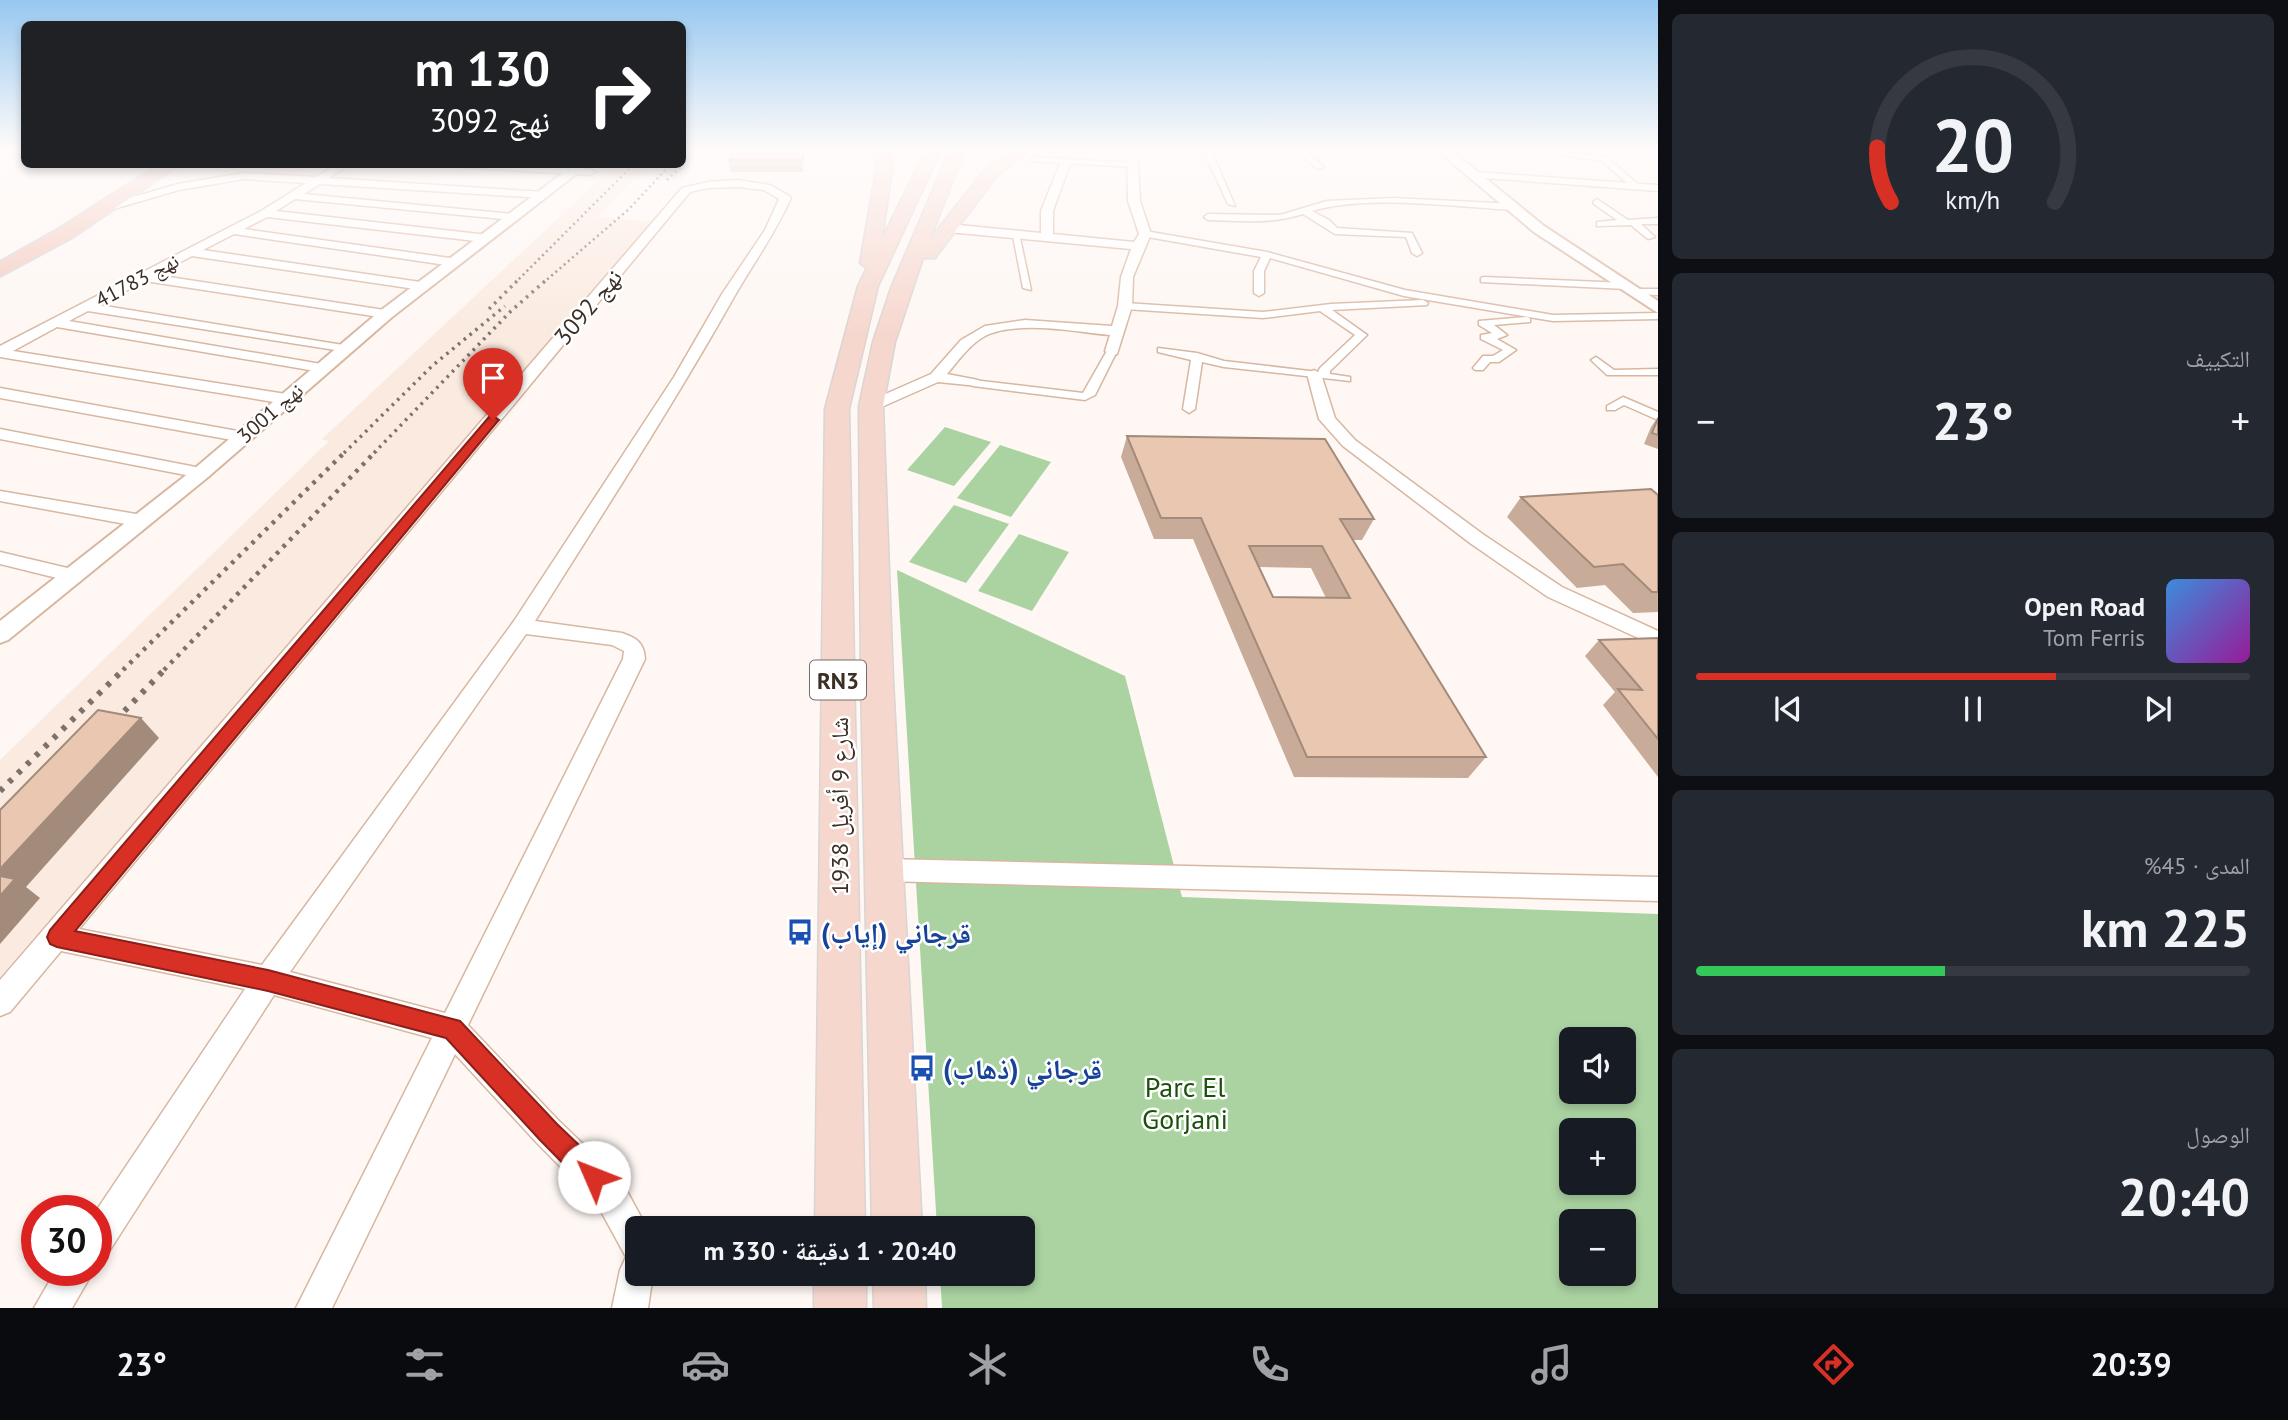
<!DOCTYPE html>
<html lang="ar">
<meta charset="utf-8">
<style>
body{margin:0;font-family:"PT Sans","Noto Naskh Arabic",sans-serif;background:#242831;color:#f1f3f6;direction:rtl;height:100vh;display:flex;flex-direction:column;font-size:26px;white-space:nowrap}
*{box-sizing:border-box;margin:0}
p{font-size:23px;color:#9ea1a6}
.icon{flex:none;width:38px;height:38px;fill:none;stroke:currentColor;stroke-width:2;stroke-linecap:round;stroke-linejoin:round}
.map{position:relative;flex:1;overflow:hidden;direction:ltr}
.panel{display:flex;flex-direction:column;gap:14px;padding:14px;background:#0d0f14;width:630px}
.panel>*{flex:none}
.guide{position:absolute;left:21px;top:21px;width:665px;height:147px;border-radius:10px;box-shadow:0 4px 10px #0003;direction:rtl;background:#202124;color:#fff;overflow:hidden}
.controls{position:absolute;left:1559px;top:1027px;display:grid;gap:14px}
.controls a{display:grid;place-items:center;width:77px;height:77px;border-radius:10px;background:#171b24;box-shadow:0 4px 10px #0003;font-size:35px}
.speed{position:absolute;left:21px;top:1195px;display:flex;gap:14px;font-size:35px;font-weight:700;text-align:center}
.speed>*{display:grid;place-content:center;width:91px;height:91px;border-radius:50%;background:#171b24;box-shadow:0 4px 10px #0003;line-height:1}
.speed .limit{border:10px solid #d22;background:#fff;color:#111}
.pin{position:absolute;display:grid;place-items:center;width:60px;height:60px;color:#fff;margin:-72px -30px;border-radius:50% 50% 50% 0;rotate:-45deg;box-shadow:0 0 7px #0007}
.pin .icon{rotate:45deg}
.me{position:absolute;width:77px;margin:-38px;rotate:314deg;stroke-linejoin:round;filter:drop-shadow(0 0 5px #0008)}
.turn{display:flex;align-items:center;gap:24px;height:147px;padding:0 21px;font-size:32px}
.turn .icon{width:91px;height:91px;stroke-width:2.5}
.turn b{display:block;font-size:49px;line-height:60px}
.big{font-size:52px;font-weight:700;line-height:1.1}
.panel .card{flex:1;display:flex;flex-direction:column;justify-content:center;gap:10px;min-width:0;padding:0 24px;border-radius:10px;background:#242831}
.panel .dial{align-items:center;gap:0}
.dial svg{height:182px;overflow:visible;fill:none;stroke:#363941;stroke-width:7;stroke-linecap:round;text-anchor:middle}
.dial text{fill:#f1f3f6;stroke:none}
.song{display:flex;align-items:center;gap:21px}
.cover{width:84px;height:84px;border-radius:10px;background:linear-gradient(135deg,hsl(210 70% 55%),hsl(300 70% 35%))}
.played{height:7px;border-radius:4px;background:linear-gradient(90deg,#d93025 65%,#363941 65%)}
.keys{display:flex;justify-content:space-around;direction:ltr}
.heat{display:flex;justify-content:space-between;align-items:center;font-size:38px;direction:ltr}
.charge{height:10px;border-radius:5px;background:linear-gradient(90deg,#34c759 45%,#363941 0)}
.trip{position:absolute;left:625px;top:1216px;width:410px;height:70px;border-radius:10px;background:#171b24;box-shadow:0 4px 10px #0003;font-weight:700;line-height:70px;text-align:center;direction:rtl}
.tabs{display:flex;height:112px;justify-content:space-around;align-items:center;background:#090b0e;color:#9ea1a6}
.tabs .icon{width:49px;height:49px}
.tabs .current{color:#d93025}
.tabs b{font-size:32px;color:#f1f3f6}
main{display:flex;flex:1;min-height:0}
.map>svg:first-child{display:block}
.built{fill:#faeadf}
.green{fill:#abd3a2;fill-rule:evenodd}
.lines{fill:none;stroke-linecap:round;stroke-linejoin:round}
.pedestrian-casing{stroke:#d8b7a1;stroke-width:3}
.minor-casing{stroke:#d8b7a1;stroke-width:3}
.tertiary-casing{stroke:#d8b7a1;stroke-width:4}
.primary-casing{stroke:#d8d5d3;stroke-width:3}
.trunk-casing{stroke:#d8d5d3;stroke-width:4}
.pedestrian{fill:#fff;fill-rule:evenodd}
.minor{fill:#fff;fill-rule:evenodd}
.tertiary{fill:#fff;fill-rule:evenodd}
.primary{fill:#f6d7ce;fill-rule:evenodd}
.trunk{fill:#f3cabe;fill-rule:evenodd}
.rail-far3{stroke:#7d726b;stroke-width:2.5;stroke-dasharray:2 3.5;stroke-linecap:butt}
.rail-far2{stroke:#7d726b;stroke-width:3.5;stroke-dasharray:2.5 5;stroke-linecap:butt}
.rail-far1{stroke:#7d726b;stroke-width:4.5;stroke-dasharray:3.5 6;stroke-linecap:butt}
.rail{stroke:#7d726b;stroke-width:6;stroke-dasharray:4.5 8;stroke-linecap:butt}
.wall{fill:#c8ab98;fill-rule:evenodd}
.shaded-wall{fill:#a38b7c}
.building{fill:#e9c7b1;stroke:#a38b7c;stroke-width:2;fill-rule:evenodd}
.route{fill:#d93025;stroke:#8d1f18;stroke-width:2}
.labels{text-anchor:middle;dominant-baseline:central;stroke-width:5;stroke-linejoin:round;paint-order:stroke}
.far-street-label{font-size:21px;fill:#3b2e25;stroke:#fff}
.shield{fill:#fff;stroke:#766d66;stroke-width:2}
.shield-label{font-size:23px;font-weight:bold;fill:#3b2e25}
.street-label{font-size:24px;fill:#3b2e25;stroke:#fff}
.near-transit-label{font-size:28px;font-weight:bold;fill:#164399;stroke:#fff;text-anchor:start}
.near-park-label{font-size:28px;fill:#1b510a;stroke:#fff}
</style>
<main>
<section class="panel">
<div class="card dial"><svg viewBox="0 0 100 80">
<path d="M14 69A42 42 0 1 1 86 69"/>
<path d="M14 69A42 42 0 0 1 8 45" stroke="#d93025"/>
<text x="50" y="56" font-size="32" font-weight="700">20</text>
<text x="50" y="72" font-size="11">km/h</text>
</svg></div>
<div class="card"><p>التكييف</p>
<div class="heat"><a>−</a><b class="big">23°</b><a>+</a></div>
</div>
<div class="card">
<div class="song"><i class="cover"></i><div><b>Open Road</b><p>Tom Ferris</p></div></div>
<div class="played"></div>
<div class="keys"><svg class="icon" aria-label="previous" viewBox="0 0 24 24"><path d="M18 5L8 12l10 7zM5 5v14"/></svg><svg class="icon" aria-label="pause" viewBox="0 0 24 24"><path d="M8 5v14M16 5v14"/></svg><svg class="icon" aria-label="next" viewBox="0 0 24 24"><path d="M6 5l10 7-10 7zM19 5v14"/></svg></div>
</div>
<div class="card"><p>المدى · 45%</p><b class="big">225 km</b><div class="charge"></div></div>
<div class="card"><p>الوصول</p><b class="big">20:40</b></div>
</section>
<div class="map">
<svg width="1658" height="1308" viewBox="0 0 1658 1308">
<rect width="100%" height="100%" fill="#fef7f3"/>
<path class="built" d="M615,165H646L597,217L657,222L0,977V760L329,441L322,439Z"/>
<g class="green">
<path d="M945,427L991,442L954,486L907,470Z"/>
<path d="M1000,445L1051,462L1011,517L957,498Z"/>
<path d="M954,505L1009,524L966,583L909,562Z"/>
<path d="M1019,534L1069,552L1032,611L978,591Z"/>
<path d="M897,570L1125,676L1182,897L1658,914V1308H942L940,1274H1022V1228H937ZM1572,1040H1624V1092H1572ZM1572,1130H1624V1183H1572ZM1572,1222H1624V1274H1572Z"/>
</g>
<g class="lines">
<g class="pedestrian-casing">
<g id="pedestrian">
<path d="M1203,150H1211L1235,206L1228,204Z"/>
<path d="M1296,150H1304L1324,167L1317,169Z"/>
<path d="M1551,150L1607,157L1641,187L1634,189L1602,161L1533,151Z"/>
<path d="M1034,157L1131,163L1135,165L1131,167L1031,161Z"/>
<path d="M1393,198L1515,204L1519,207L1515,210C1455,207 1368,194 1312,211L1329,220L1337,228L1412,233L1422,253L1417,256L1412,253L1406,237L1335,234L1303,214C1272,224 1241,221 1208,220L1204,217L1208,214L1280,215L1327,201Z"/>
<path d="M1597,199L1628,220L1658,218V224H1641L1655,237L1648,239L1631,225L1597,226V222L1617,220L1594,204L1593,202Z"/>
<path d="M1012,231L1019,233L1031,290L1023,288Z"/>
<path d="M1145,231L1267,252L1405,290L1553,315L1658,313V319L1553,321L1404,296L1270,258L1264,271V293L1259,296L1254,293V271L1261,257L1142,236L1141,234Z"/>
<path d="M1484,277L1626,283L1631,286L1626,289L1481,282V278Z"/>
<path d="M1635,289H1658V295L1632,294L1630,292Z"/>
<path d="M1423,300L1428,303L1427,305L1332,310L1367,335L1330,371V374L1350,377V381L1224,367L1202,362L1195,409L1189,413L1183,409L1191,360L1158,352V348L1197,353L1224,361L1318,372L1320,368L1355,335L1320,311L1263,318L1125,309L1120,306L1125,303L1263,312L1331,304Z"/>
<path d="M1526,317L1530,318V322L1494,325L1507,335L1497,339L1516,350L1499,362H1490L1483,370H1475L1473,368L1483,356H1493L1503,350L1481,339V335L1492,333L1479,325V321Z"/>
<path d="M1108,349L1117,351L1095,395L1085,400L973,386L967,383L973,380L1083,393Z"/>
<path d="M1596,357L1614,370L1658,369V375H1607L1591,360Z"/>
<path d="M1623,397L1658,412V420L1624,405L1615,410H1607V406Z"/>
</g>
</g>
<g class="minor-casing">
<g id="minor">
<path d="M1127,150H1137L1140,201L1151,234L1133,277L1132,306L1117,354L1112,355L1105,351L1110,335C1075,332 1017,320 985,336C970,344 958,361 947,374L978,380L981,383L978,386L938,382L877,409H865L863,406L865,403L931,374L961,340L985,326L1025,320L1112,326L1118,306L1121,277L1131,249L948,232L942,228L948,224L1041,233V211L1061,161L1066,158L1071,161L1053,211V234L1134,242L1139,234L1128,201Z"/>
<path d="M337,164H350L329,178L544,192L550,195L544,198L320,184L304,194L512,214L518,217L512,220L295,199L276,211L488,235V241L484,242L267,217L244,229L457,259L459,262L453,266L234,234L203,250L427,283V289L422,290L192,256L156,275L391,311V317L386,318L145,281L99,305L343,345L350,349L348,352L88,311L69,321L321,364L326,365L328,368L326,371L321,372L57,327L13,351L286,394L291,396L294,399L291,402L286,404L0,357V346L261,211L306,183L244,179L179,190L103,212L99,211V207L178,184L244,173L316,177Z"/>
<path d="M456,164L590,169L595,172L590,175L461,167Z"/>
<path d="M1475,172L1658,185V191L1471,177L1470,175Z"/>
<path d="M738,180L770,185L789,196L791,198C774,236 750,268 730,304C669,412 601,516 535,621L622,633C637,638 644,643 645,659L468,1025L559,1121L621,1180L647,1228H637V1274H653L648,1308H612L620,1270L626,1257L597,1204L537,1143L455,1054L332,1308H296L432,1038L274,995L108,1253L96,1258V1211L245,989L61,951L10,1012L0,1016V980L682,188L708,182ZM738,187L764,190L779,199L765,230L722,294L674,377L514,621L262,965L79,929L690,192L708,188ZM526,634L612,645L624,651L623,659L445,1013L290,972Z"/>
<path d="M1314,370L1321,374L1335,418L1355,440L1484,535L1562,587L1658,631V647L1548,597L1470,543L1343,446L1319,419L1307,374Z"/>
<path d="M0,388L243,432L251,437L243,442L0,398Z"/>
<path d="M0,429L201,468L210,473L201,478L0,439Z"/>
<path d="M0,491L142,515L151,521L142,527L0,501Z"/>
<path d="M0,552L80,571L83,576L80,581L73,582L0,564Z"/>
<path d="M884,859L1658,877V901L884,881L875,878L871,870L875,862Z"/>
<path d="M56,1270H94L72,1308H34Z"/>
</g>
</g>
<g class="tertiary-casing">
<g id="tertiary">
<path d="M1437,150H1451L1544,226L1658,301V313L1534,232Z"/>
<path d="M575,164H589L392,317L208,477L8,640L0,643V621L194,469L380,311Z"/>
</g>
</g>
<g class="primary-casing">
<g id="primary">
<path d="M875,150H891L892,170L882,239L926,150H941L878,286L849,409L865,1228H815L825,409L858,286L867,268L860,263L876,170Z"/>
<path d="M950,150H965L930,239L983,172L1011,150H1028L995,178L935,258H923L895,342L883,406L893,680L922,1228H872L861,680L859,406L873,342L891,288Z"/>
<rect x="814" y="1274" width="52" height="34"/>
<path d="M873,1274H925L926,1308H874Z"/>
</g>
</g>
<g class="trunk-casing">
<path id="trunk" d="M160,164H180L71,238L0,276V262L57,230Z"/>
</g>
<use href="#pedestrian" class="pedestrian"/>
<use href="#minor" class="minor"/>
<use href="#tertiary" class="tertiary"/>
<use href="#primary" class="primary"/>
<use href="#trunk" class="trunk"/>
<g class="rail-far3">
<path d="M667,180L681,167L692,150"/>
<path d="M515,283L634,164"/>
<path d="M543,283L629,209L671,164"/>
</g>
<g class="rail-far2">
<path d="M489,309L517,281"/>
<path d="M344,453L432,366L505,306"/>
<path d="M374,453L511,311L545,281"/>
</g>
<g class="rail-far1">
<path d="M123,670L346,451"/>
<path d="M164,670L376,451"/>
</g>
<g class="rail">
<path d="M107,729L166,668"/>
<path d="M0,791L125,668"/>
</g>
</g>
<g class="wall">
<path d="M803,150V172H730L729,160Z"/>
<path d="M1658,417V449L1644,444L1651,427Z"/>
<path d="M1127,436L1374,519L1362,540H1353L1486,757L1468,778L1294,777L1193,539H1154L1121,457ZM1259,567L1311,568L1326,598L1273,597Z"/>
<path d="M1658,495V612L1633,613L1605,585L1577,588L1507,517L1521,497Z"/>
<path d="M1658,638V777L1603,705L1615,692L1585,656L1599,640Z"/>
</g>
<path class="shaded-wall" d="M141,718L159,738L26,887L40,898L0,944V869Z"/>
<g class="building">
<path d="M733,150H803V160H729Z"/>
<path d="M1658,418V435L1652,433Z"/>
<path d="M1127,436L1325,439L1374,519H1340L1486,757H1307L1201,518H1161ZM1249,546H1322L1350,598L1273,597Z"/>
<path d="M1651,489L1658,495V592H1652L1623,564L1594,567L1521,497Z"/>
<path d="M1658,638V739L1618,689L1642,690L1599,640Z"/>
<path d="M98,710L141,718L0,869V810Z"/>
<path d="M0,876L15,879L0,896Z"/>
</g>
<linearGradient id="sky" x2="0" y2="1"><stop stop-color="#97c8f0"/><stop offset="0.45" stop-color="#fffbfa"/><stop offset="1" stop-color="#fffbfa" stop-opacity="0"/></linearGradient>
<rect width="1658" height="334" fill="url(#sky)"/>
<path class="route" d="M493,416L499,420L497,422L75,931L268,970L460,1021L557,1124L603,1168L606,1177L603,1186L594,1189L585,1186L540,1140L446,1038L268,991L57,947L50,944L47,937L50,930L489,417Z"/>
<defs>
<g id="bus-bare" transform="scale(2.1)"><path d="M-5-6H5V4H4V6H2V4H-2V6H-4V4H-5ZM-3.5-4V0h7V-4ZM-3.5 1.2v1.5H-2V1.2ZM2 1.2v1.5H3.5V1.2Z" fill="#1a4fb4" stroke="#fff" stroke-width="2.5" paint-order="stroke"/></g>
</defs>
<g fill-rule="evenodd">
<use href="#bus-bare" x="800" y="932"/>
<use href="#bus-bare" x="922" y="1068"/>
</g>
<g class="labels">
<g class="far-street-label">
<text transform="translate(137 280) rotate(-28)">نهج 41783</text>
<text transform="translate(270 413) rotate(-41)">نهج 3001</text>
</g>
<rect class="shield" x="810" y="660.5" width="56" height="39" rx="5"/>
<g class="shield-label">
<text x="838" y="680">RN3</text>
</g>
<g class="street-label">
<text transform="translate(588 307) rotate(-50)">نهج 3092</text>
<text transform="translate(839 806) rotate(-90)">شارع 9 أفريل 1938</text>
</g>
<g class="near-transit-label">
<text x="821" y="932">قرجاني (إياب)</text>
<text x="943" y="1068">قرجاني (ذهاب)</text>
</g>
<g class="near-park-label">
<text x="1185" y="1086">Parc El<tspan x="1185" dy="32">Gorjani</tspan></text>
</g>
</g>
</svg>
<div class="controls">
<a><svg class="icon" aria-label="sound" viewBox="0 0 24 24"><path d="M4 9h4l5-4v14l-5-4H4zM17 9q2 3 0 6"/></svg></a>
<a>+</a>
<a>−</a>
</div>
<div class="speed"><div class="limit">30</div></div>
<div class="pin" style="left:493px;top:420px;background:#d93025"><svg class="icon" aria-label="arrive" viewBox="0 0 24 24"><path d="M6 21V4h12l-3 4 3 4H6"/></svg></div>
<svg class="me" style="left:594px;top:1177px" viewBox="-20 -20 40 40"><circle r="19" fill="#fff"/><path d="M0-13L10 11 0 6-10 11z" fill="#d93025"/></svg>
<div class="trip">20:40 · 1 دقيقة · 330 m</div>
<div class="guide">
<div class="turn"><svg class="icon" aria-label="right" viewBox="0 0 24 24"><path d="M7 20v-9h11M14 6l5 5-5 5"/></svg><div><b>130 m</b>نهج 3092</div></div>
</div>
</div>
</main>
<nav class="tabs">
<b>20:39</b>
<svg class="icon current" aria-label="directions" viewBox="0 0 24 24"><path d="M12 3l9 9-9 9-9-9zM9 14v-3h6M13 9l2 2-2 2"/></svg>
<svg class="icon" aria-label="music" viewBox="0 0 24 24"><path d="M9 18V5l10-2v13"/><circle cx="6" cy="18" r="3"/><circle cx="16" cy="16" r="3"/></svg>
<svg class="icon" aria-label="phone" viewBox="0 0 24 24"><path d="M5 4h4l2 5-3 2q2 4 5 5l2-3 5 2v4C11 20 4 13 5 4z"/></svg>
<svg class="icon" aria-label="climate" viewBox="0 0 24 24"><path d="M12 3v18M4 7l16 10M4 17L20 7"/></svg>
<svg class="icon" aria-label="car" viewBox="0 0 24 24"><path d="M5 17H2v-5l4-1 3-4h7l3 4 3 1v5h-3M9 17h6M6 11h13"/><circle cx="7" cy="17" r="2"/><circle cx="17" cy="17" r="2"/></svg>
<svg class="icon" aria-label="filters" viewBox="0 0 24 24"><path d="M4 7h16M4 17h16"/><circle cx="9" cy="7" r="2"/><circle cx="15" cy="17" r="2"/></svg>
<b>23°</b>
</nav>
